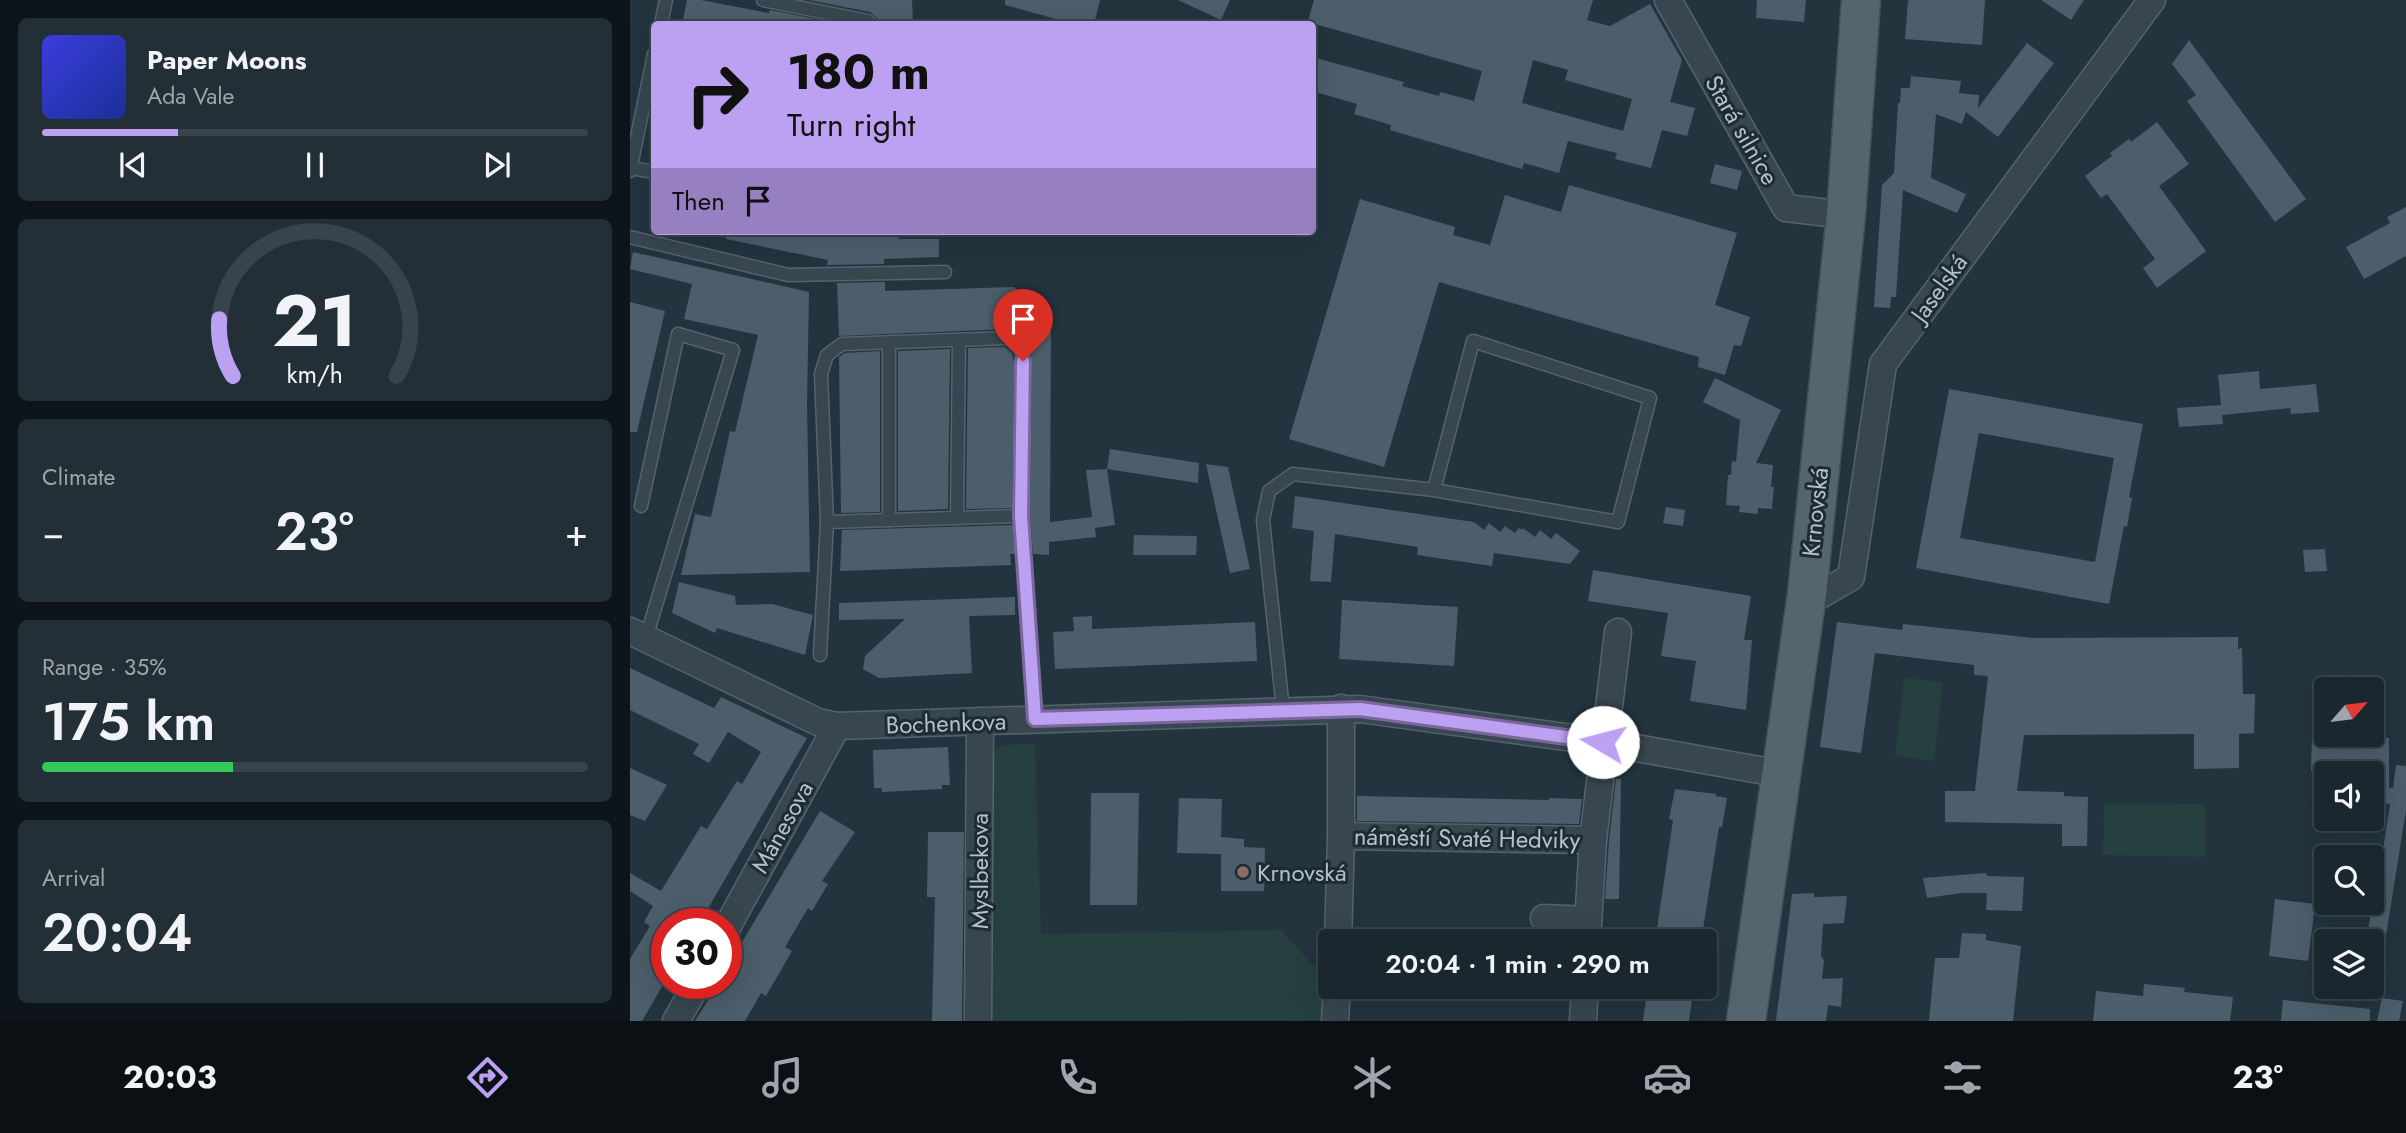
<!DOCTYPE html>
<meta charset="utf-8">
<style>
body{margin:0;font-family:Jost,sans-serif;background:#232f37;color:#f1f3f6;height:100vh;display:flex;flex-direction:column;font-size:26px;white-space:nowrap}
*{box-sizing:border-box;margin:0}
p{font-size:23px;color:#9fa5aa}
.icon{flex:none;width:38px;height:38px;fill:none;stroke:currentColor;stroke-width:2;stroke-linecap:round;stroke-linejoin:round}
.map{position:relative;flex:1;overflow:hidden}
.drawer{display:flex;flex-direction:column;gap:18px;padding:18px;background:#0e151a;width:630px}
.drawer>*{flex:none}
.hud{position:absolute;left:21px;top:21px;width:665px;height:214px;border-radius:7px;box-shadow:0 7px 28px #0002,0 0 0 2px #38444b;background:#bca0f2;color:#111;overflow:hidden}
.needle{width:46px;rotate:62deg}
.buttons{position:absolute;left:1684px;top:677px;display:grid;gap:14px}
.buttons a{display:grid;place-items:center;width:70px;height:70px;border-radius:7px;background:#1a272f;box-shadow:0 7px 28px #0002,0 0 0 2px #38444b;font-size:35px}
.speed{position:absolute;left:21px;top:908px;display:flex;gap:14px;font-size:35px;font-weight:700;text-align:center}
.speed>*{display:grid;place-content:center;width:91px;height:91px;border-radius:50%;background:#1a272f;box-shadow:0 7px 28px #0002,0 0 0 2px #38444b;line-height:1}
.speed .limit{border:10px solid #d22;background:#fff;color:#111}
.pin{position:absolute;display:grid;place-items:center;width:60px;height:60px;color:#fff;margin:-72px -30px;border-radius:50% 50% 50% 0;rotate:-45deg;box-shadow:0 0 7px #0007}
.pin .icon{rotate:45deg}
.me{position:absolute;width:77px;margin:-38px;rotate:278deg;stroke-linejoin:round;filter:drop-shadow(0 0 5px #0008)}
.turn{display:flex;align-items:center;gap:24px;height:147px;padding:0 21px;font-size:32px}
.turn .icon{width:91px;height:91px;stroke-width:2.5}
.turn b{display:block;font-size:49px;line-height:60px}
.then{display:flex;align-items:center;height:66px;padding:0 21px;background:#0003;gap:14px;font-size:26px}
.big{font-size:52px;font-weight:600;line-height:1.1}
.drawer .tile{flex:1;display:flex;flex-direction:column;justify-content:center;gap:10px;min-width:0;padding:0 24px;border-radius:10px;background:#232f37}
.drawer .dial{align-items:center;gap:0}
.dial svg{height:182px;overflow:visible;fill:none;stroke:#38444b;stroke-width:7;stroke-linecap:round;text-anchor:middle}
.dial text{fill:#f1f3f6;stroke:none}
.song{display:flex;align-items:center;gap:21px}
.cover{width:84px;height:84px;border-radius:10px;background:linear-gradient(135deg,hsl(240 70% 55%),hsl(230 70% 35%))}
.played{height:7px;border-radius:4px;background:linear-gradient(90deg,#bca0f2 25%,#38444b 25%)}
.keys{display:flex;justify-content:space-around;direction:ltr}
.heat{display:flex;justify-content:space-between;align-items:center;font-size:38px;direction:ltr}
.charge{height:10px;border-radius:5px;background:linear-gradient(90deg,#34c759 35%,#38444b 0)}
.trip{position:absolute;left:688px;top:929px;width:399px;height:70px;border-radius:7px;background:#1a272f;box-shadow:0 7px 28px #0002,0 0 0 2px #38444b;font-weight:600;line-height:70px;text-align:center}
.tabs{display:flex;height:112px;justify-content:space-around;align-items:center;background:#0a1013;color:#9fa5aa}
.tabs .icon{width:49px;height:49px}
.tabs .current{color:#bca0f2}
.tabs b{font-size:32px;color:#f1f3f6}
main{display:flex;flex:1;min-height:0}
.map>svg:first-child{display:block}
.green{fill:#25403f}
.building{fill:#4c5e6b;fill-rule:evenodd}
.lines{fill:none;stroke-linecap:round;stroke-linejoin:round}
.lane-casing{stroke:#55636d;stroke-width:15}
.street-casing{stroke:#55636d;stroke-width:29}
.primary-casing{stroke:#414f58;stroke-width:41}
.lane{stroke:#37464f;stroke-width:12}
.street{stroke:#37464f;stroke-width:26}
.primary{stroke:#55656f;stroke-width:38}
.route-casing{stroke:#7a689d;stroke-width:18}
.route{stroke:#bca0f2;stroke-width:12}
.education-dot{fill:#8d6e63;stroke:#1c2b34;stroke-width:2.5}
.labels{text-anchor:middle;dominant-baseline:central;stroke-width:6;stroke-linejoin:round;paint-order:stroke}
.street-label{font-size:24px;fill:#b4c0ca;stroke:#1c2b34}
.poi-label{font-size:24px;fill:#b4c0ca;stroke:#1c2b34;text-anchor:start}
</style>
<main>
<section class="drawer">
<div class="tile">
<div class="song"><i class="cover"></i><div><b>Paper Moons</b><p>Ada Vale</p></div></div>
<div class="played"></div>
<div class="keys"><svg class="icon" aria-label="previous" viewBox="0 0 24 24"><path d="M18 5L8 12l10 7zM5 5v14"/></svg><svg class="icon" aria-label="pause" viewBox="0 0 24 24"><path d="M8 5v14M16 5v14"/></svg><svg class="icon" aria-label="next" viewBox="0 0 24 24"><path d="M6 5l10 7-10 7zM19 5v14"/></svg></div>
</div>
<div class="tile dial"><svg viewBox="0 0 100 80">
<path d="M14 69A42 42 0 1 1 86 69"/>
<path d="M14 69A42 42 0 0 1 8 44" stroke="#bca0f2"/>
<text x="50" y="56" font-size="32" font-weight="700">21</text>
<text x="50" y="72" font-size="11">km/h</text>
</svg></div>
<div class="tile"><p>Climate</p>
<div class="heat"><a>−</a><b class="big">23°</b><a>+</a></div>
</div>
<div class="tile"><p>Range · 35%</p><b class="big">175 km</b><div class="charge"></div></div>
<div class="tile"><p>Arrival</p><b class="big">20:04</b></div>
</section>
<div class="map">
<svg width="1776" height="1021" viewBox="0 0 1776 1021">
<rect width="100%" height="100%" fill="#23343f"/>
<g class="green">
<path d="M1274,678L1313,682L1304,761L1265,756Z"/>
<path d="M405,744L411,934L651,930L693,976L705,1020L359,1021L364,749L373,745Z"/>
<path d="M1474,803L1575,804V857L1473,855Z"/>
</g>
<g class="building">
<path d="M57,0H71L139,13L140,10L211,24H52Z"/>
<path d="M178,0H282L283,24H250L247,18L240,12Z"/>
<path d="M375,0H470L464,24H444L375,5Z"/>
<path d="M548,0H600L591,20Z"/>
<path d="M684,0H963L957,20L980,26L1020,4L1052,60L1040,102L1065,108L1057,136L1032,130L1021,168L985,159L987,153L938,141L929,173L894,163L892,169L760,130L761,125L724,114L727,104L682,91V57L774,82L772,86L809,96L810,92L844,101L852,71L685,24H677ZM903,60L938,70L935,80L1002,99L993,131L892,103Z"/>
<path d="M1127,0H1176L1174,22L1126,18Z"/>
<path d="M1278,0H1355L1352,45L1275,39Z"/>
<path d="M1411,0H1454L1441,20Z"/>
<path d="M1559,40L1676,199L1645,222L1557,101L1566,95L1542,64Z"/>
<path d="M1397,43L1424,63L1368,137L1336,112L1332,124L1306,114L1301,178L1336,194L1327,213L1273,190L1266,297H1261L1260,308L1244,307L1252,185L1264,173L1268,103H1270L1271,88H1280L1281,76L1331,81L1329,93L1349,95L1348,108Z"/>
<path d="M1527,122L1559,164L1529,186L1576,251L1527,288L1513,268L1525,259L1477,194L1471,198L1455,176L1482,156L1480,153L1499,139L1501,142Z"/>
<path d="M1085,164L1112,171L1107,190L1080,183Z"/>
<path d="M939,185L1107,233L1085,305L1120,317L1111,346L1104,345L1095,375L1068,367L1069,357L809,282L754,467L659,439L730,199L825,227L823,235L860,245L875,195L931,212Z"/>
<path d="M1776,207V256L1734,279L1716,247L1760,223L1757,217Z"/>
<path d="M97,231H155L165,233L166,231H269V239H309V257L254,259V264L197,265L198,260L96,239Z"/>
<path d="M3,252L179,292L177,405L180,572L51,575L65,514L81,517L100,431L105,432L128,335L54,319L62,284L0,269Z"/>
<path d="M255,282V291L384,287L391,294L393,324L421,325L420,522L462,517L456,470L477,469L480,449L569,463L568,483L477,469L485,525L465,528L466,537L419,542V555L403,554L400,516L402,361L398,345L384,331L378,329L209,336L207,283Z"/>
<path d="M0,302L35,311L7,432H0Z"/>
<path d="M375,347L382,353L384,362L382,508L336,509L338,348Z"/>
<path d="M320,349L318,509L268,511V351Z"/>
<path d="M250,351V512L211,513L209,357L215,353Z"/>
<path d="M1629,371L1630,389L1686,384L1689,412L1661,414L1660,408L1592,415L1593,424L1549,427L1547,408L1591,405L1588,375Z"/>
<path d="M1085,378L1151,410L1126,463L1143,465L1141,487H1144L1142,509L1128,508V514L1109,512L1110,506L1096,505L1098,475H1101L1102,461L1106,462L1110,420L1073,402Z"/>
<path d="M1319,389L1513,424L1499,497L1502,498L1497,527L1494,526L1479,604L1286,568ZM1349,433L1484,458L1465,562L1330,538Z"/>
<path d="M576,464L598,467L620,569L600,573Z"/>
<path d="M665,496L844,522L854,530L859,523L870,532L875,526L885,533L889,528L892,530L893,528L905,537L910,530L921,539L926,533L950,551L940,564L864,553L862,566L787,555L788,547L705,534L701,582L680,581L684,531L662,528Z"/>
<path d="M1036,507L1055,510L1053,526L1033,523Z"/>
<path d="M383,525L385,554H380L381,565L210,571L212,530Z"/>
<path d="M504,535L567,536L566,555H503Z"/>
<path d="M1695,549L1697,571L1675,572L1673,550Z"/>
<path d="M963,570L1121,596L1114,640H1122L1116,710L1060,701L1066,661L1031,656L1038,613L958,601Z"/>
<path d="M49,582L105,596L106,605L142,604L183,615L175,655L87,628L85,633L42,613Z"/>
<path d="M385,597V615L339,616L342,673L249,678L233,669L235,656L275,619L209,620V603Z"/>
<path d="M712,600L828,607L824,666L709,659Z"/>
<path d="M462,616V629L625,622L627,661L425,669L423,632L444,631L443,617Z"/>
<path d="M1207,622L1272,630L1273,624L1404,638L1608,637V649L1612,648L1613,694H1625L1624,733L1609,734V768L1564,769V734L1394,735L1387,791L1434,792V796L1458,797L1457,846H1432V824L1315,822V791H1345L1358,676L1344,675V665L1245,653L1231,753L1190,747Z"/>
<path d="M0,668L84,708L91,697L177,738L69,924H37V978L12,1021H0V959L20,926L14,922L23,906L0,891V873L31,891L71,826L77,829L107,781L112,784L131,752L98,732L79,763L63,754L69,744L0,710Z"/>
<path d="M1682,735L1759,738V788H1763L1766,765L1776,766V810L1755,942H1736L1745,890H1747L1760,804L1741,802V771H1681Z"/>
<path d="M318,747L320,785H312V789L252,792V788H244L243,750Z"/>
<path d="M0,768L37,785L15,821L0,815Z"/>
<path d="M986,779H991L989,899H975L979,841Z"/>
<path d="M1045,789L1086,794V796L1097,798L1092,827H1089L1071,942H1025L1043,820L1039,819Z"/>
<path d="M461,793H509L507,905H460Z"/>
<path d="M727,796L919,800V798L952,799L949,824L727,821Z"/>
<path d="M549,798L592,799L591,837L614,839V847L635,848L634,891H591V854L547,853Z"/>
<path d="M190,811L225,832L192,881L198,884L182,911L178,908L155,947L162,951L136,996L131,993L115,1021H65L88,984H96V969Z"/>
<path d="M298,832H334L332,1021H302L305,897H297Z"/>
<path d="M1356,873L1357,876L1394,877L1392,911L1356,910L1357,893H1331L1297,898L1293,878Z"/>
<path d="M1184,893V897L1217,896L1214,923L1193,924L1191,956L1194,960L1192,979L1213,978L1211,1007L1198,1005L1196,1021H1146L1162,894Z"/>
<path d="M1645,899L1685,904L1678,961L1639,956Z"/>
<path d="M1332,933L1356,934V940L1391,946L1383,1021H1299L1305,958H1329Z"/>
<path d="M1514,984L1555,988L1554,992L1603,997L1600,1021H1463L1466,991L1513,996Z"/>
<path d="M1018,987H1064L1059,1021H1013Z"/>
<path d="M1752,998L1773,1001L1769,1021H1747Z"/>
<path d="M1653,1000L1740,1009V1021H1651Z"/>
</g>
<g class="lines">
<g class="lane-casing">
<g id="lane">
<path d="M133,0L238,21L241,24"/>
<path d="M31,24L36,0"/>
<path d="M1,168L24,172"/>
<path d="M0,171L24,54"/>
<path d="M0,237L158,275L315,272"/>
<path d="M259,342V520"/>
<path d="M11,506L48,334L103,350L16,638"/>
<path d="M327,518L329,340"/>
<path d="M197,522L191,374L197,355L212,344L378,338L390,348L393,361L391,516"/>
<path d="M190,655L197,522L391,516L406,719"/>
<path d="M653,710L633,520L639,491L663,474L804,490L988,522L1020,398L843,341L804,490"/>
</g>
</g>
<g class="street-casing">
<g id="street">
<path d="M1038,0L1156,208L1216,215"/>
<path d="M1177,594H1192L1221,577L1253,364L1522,0"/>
<path d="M0,631L188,722L207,726L730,709L973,742L1152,774"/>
<path d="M711,836L963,840"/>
<path d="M914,918L958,920"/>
<path d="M96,929L207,726"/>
<path d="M708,942L711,836V708"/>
<path d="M957,942L963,840L988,632"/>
<path d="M46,1021L67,984"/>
<path d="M348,1021L350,721"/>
<path d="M705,1021L707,987"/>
<path d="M953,1021L955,987"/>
</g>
</g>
<g class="primary-casing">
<path id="primary" d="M1116,1021L1177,594L1216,215L1231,0"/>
</g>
<use href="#lane" class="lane"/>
<use href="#street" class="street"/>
<use href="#primary" class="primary"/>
</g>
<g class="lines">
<g class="route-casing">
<path id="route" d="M393,361L391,516L405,719L730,709L973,742"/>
</g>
<use href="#route" class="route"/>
</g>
<circle class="education-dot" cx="613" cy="872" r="7"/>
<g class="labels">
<g class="street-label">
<text transform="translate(1112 130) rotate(60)">Stará silnice</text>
<text transform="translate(1309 288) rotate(-54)">Jaselská</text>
<text transform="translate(1185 512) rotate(-84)">Krnovská</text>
<text transform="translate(316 723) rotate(-2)">Bochenkova</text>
<text transform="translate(152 827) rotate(-61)">Mánesova</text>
<text transform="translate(837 838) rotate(1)">náměstí Svaté Hedviky</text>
<text transform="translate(349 871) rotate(-90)">Myslbekova</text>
</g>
<g class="poi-label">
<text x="627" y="872">Krnovská</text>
</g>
</g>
</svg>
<div class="buttons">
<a><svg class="needle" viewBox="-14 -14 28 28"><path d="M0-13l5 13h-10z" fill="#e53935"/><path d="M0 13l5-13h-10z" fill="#9fa5aa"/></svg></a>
<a><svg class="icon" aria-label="sound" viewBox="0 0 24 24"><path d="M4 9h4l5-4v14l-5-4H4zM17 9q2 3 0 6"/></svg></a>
<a><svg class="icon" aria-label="search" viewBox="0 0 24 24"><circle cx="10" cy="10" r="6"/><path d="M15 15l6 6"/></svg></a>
<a><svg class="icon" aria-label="layers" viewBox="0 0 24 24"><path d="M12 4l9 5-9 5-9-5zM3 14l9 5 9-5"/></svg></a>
</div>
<div class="speed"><div class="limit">30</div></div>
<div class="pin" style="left:393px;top:361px;background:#d93025"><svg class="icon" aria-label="arrive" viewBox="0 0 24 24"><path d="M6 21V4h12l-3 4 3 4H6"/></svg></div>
<svg class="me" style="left:973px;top:742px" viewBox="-20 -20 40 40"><circle r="19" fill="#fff"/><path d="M0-13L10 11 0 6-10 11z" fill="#bca0f2"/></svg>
<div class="trip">20:04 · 1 min · 290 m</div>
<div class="hud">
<div class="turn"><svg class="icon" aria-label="right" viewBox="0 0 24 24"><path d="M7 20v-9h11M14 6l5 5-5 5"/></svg><div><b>180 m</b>Turn right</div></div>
<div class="then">Then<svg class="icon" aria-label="arrive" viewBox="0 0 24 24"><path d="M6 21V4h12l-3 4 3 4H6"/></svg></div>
</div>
</div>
</main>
<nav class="tabs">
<b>20:03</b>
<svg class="icon current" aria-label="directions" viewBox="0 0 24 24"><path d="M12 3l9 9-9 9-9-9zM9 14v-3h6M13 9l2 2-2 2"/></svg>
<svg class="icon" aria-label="music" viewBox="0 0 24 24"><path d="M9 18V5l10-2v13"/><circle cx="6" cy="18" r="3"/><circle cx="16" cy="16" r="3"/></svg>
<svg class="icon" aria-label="phone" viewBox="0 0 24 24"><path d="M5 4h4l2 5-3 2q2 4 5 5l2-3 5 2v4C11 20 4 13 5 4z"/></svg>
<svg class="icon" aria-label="climate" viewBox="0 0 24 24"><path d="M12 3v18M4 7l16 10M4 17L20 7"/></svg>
<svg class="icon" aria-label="car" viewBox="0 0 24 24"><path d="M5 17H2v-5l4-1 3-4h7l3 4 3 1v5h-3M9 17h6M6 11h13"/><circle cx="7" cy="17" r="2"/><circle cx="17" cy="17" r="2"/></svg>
<svg class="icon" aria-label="filters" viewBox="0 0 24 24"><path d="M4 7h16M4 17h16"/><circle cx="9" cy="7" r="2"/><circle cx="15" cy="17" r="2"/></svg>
<b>23°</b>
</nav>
